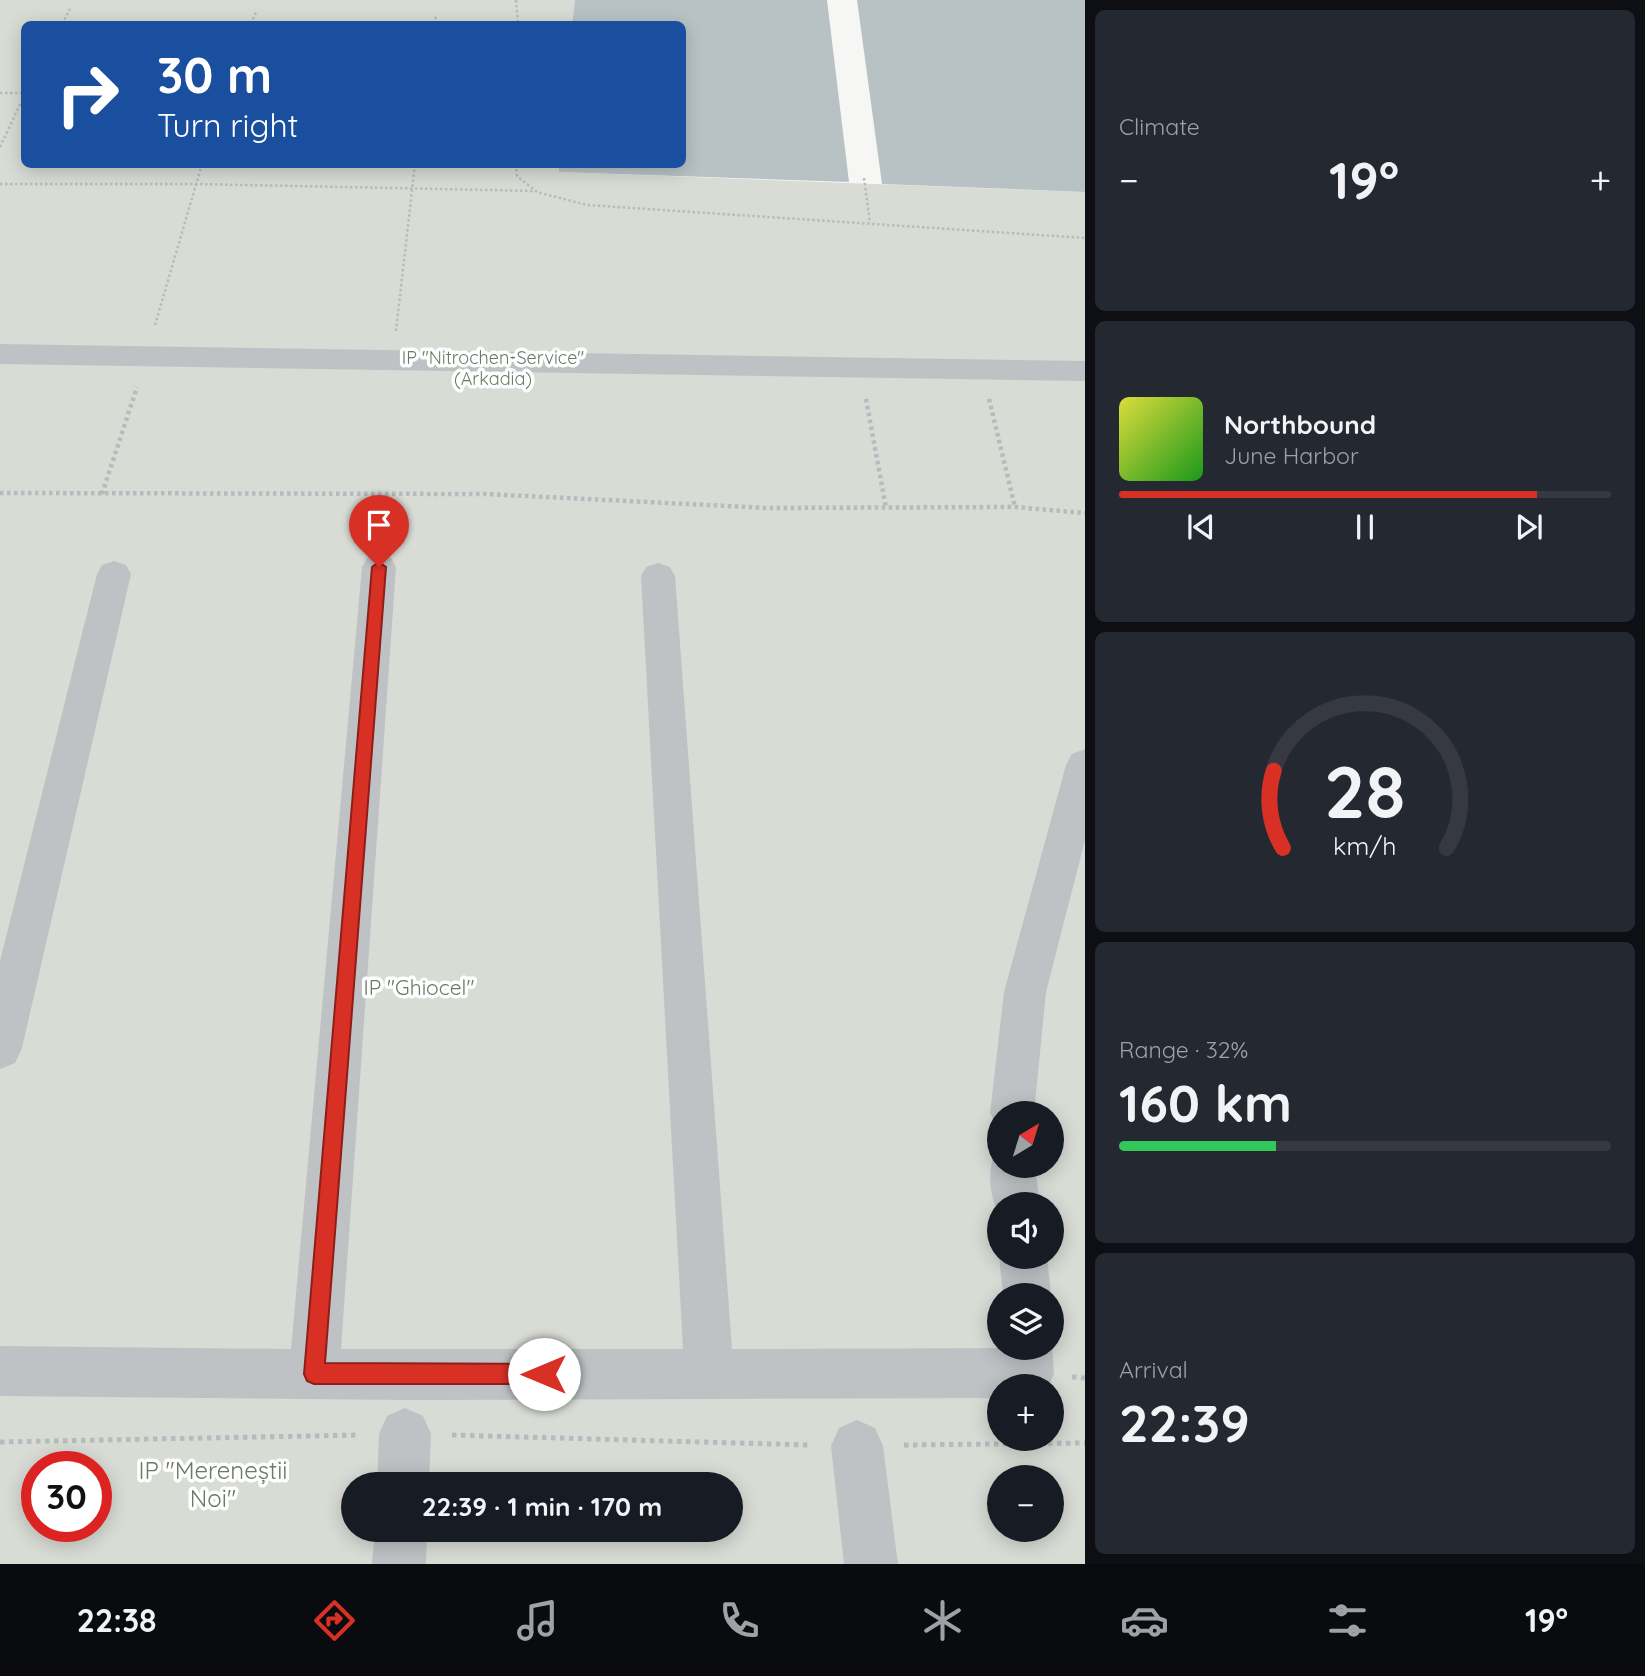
<!DOCTYPE html>
<meta charset="utf-8">
<style>
body{margin:0;font-family:Quicksand,sans-serif;background:#242831;color:#f1f3f6;height:100vh;display:flex;flex-direction:column;font-size:26px;white-space:nowrap}
*{box-sizing:border-box;margin:0}
p{font-size:23px;color:#9ea1a6}
.icon{flex:none;width:38px;height:38px;fill:none;stroke:currentColor;stroke-width:2;stroke-linecap:round;stroke-linejoin:round}
.map{position:relative;flex:1;overflow:hidden}
.details{display:flex;flex-direction:column;gap:10px;padding:10px;background:#0d0f14;width:560px}
.details>*{flex:none}
.hud{position:absolute;left:21px;top:21px;width:665px;height:147px;border-radius:10px;box-shadow:0 4px 18px #0003;background:#1a4fa0;color:#fff;overflow:hidden}
.needle{width:46px;rotate:38deg}
.controls{position:absolute;left:987px;top:1101px;display:grid;gap:14px}
.controls a{display:grid;place-items:center;width:77px;height:77px;border-radius:50%;background:#171b24;box-shadow:0 4px 18px #0003;font-size:35px}
.speed{position:absolute;left:21px;top:1451px;display:flex;gap:14px;font-size:35px;font-weight:700;text-align:center}
.speed>*{display:grid;place-content:center;width:91px;height:91px;border-radius:50%;background:#171b24;box-shadow:0 4px 18px #0003;line-height:1}
.speed .limit{border:10px solid #d22;background:#fff;color:#111}
.pin{position:absolute;display:grid;place-items:center;width:60px;height:60px;color:#fff;margin:-72px -30px;border-radius:50% 50% 50% 0;rotate:-45deg;box-shadow:0 0 7px #0007}
.pin .icon{rotate:45deg}
.me{position:absolute;width:77px;margin:-38px;rotate:270deg;stroke-linejoin:round;filter:drop-shadow(0 0 5px #0008)}
.turn{display:flex;align-items:center;gap:24px;height:147px;padding:0 21px;font-size:32px}
.turn .icon{width:91px;height:91px;stroke-width:2.5}
.turn b{display:block;font-size:49px;line-height:60px}
.big{font-size:52px;font-weight:800;line-height:1.1}
.details .card{flex:1;display:flex;flex-direction:column;justify-content:center;gap:10px;min-width:0;padding:0 24px;border-radius:10px;background:#242831}
.details .dial{align-items:center;gap:0}
.dial svg{height:182px;overflow:visible;fill:none;stroke:#363941;stroke-width:7;stroke-linecap:round;text-anchor:middle}
.dial text{fill:#f1f3f6;stroke:none}
.song{display:flex;align-items:center;gap:21px}
.cover{width:84px;height:84px;border-radius:10px;background:linear-gradient(135deg,hsl(60 70% 55%),hsl(120 70% 35%))}
.played{height:7px;border-radius:4px;background:linear-gradient(90deg,#d93025 85%,#363941 85%)}
.keys{display:flex;justify-content:space-around;direction:ltr}
.heat{display:flex;justify-content:space-between;align-items:center;font-size:38px;direction:ltr}
.charge{height:10px;border-radius:5px;background:linear-gradient(90deg,#34c759 32%,#363941 0)}
.trip{position:absolute;left:341px;top:1472px;width:402px;height:70px;border-radius:35px;background:#171b24;box-shadow:0 4px 18px #0003;font-weight:800;line-height:70px;text-align:center}
.dock{display:flex;height:112px;justify-content:space-around;align-items:center;background:#090b0e;color:#9ea1a6}
.dock .icon{width:49px;height:49px}
.dock .on{color:#d93025}
.dock b{font-size:32px;color:#f1f3f6}
main{display:flex;flex:1;min-height:0}
.map>svg:first-child{display:block}
.green{fill:#d8dcd5;fill-rule:evenodd}
.water{fill:#b8c2c5}
.lines{fill:none;stroke-linecap:round;stroke-linejoin:round}
.path-far2{stroke:#b8bbbd;stroke-width:2.5;stroke-dasharray:2.5 2.5;stroke-linecap:butt}
.path-far1{stroke:#b8bbbd;stroke-width:4.5;stroke-dasharray:3.5 3.5;stroke-linecap:butt}
.path{stroke:#b8bbbd;stroke-width:5;stroke-dasharray:4.5 4.5;stroke-linecap:butt}
.minor{fill:#bec2c5;fill-rule:evenodd}
.route{fill:#d93025;stroke:#8d1f18;stroke-width:2}
.labels{text-anchor:middle;dominant-baseline:central;stroke-width:7;stroke-linejoin:round;paint-order:stroke}
.far-park-label{font-size:18px;fill:#6b7967;stroke:#fff}
.park-label{font-size:21px;fill:#6b7967;stroke:#fff}
.near-park-label{font-size:24px;fill:#6b7967;stroke:#fff}
</style>
<main>
<div class="map">
<svg width="1085" height="1564" viewBox="0 0 1085 1564">
<rect width="100%" height="100%" fill="#f6f6f4"/>
<path class="green" d="M0,0H575L572,24H24V164H559V172L1085,192V1564H0ZM999,1113H1052V1166H999ZM999,1204H1052V1256H999ZM999,1295H1052V1348H999ZM999,1386H1052V1438H999ZM37,1466H96V1526H37ZM999,1477H1052V1530H999ZM354,1484H732V1530H354Z"/>
<g class="water">
<path d="M575,0H827L849,182L559,172V165L682,164V24H572Z"/>
<path d="M857,0H1085V192L882,184Z"/>
</g>
<g class="lines">
<g class="path-far2">
<path d="M516,0L518,24"/>
<path d="M62,24L70,9"/>
<path d="M251,24L256,12"/>
<path d="M435,24L436,14"/>
<path d="M0,93H24"/>
<path d="M0,147L24,96"/>
<path d="M516,164L517,176L537,192L587,205L1085,238"/>
<path d="M864,178L870,223"/>
<path d="M0,184H197L535,191"/>
<path d="M155,325L202,164"/>
<path d="M396,331L415,164"/>
</g>
<g class="path-far1">
<path d="M866,399L886,508"/>
<path d="M989,399L1015,507"/>
<path d="M0,493L486,494L768,508L1015,507L1085,513"/>
<path d="M102,494L137,387"/>
</g>
<g class="path">
<path d="M1072,1377L1085,1378"/>
<path d="M452,1435L811,1445"/>
<path d="M0,1442L360,1435"/>
<path d="M904,1445L1085,1443"/>
</g>
<g class="minor">
<path d="M0,344L1085,361V381L0,364Z"/>
<path d="M379,554L391,558L396,567L341,1349H683L641,576L646,567L658,563L670,567L675,576L732,1349L1052,1348V1343L1054,1373L1049,1386H999V1398L407,1400L0,1396V1346L291,1349L362,567L367,558Z"/>
<path d="M114,561L126,565L131,574L22,1048L15,1063L0,1069V961L97,574L102,565Z"/>
<path d="M1085,749V840L1046,992L1034,1113H999V1130L990,1113L1004,992L1066,765L1072,754Z"/>
<path d="M999,1148V1166H1035L1040,1204H999V1217C990,1195 986,1172 996,1150Z"/>
<path d="M999,1256H1047L1051,1295H1003Z"/>
<path d="M405,1408L423,1416L431,1434L429,1484H377L379,1434L387,1416Z"/>
<path d="M857,1420L875,1428L883,1446L898,1564H844L831,1446L839,1428Z"/>
<path d="M375,1530H427L426,1564H372Z"/>
</g>
</g>
<path class="route" d="M379,562L386,567L325,1363L544,1364L552,1367L555,1374L552,1381L544,1384H314L307,1381L304,1374L372,567Z"/>
<g class="labels">
<g class="far-park-label">
<text x="493" y="357">IP "Nitrochen-Service"<tspan x="493" dy="21">(Arkadia)</tspan></text>
</g>
<g class="park-label">
<text x="419" y="987">IP "Ghiocel"</text>
</g>
<g class="near-park-label">
<text x="213" y="1470">IP "Mereneștii<tspan x="213" dy="28">Noi"</tspan></text>
</g>
</g>
</svg>
<div class="controls">
<a><svg class="needle" viewBox="-14 -14 28 28"><path d="M0-13l5 13h-10z" fill="#e53935"/><path d="M0 13l5-13h-10z" fill="#9ea1a6"/></svg></a>
<a><svg class="icon" aria-label="sound" viewBox="0 0 24 24"><path d="M4 9h4l5-4v14l-5-4H4zM17 9q2 3 0 6"/></svg></a>
<a><svg class="icon" aria-label="layers" viewBox="0 0 24 24"><path d="M12 4l9 5-9 5-9-5zM3 14l9 5 9-5"/></svg></a>
<a>+</a>
<a>−</a>
</div>
<div class="speed"><div class="limit">30</div></div>
<div class="pin" style="left:379px;top:567px;background:#d93025"><svg class="icon" aria-label="arrive" viewBox="0 0 24 24"><path d="M6 21V4h12l-3 4 3 4H6"/></svg></div>
<svg class="me" style="left:544px;top:1374px" viewBox="-20 -20 40 40"><circle r="19" fill="#fff"/><path d="M0-13L10 11 0 6-10 11z" fill="#d93025"/></svg>
<div class="trip">22:39 · 1 min · 170 m</div>
<div class="hud">
<div class="turn"><svg class="icon" aria-label="right" viewBox="0 0 24 24"><path d="M7 20v-9h11M14 6l5 5-5 5"/></svg><div><b>30 m</b>Turn right</div></div>
</div>
</div>
<section class="details">
<div class="card"><p>Climate</p>
<div class="heat"><a>−</a><b class="big">19°</b><a>+</a></div>
</div>
<div class="card">
<div class="song"><i class="cover"></i><div><b>Northbound</b><p>June Harbor</p></div></div>
<div class="played"></div>
<div class="keys"><svg class="icon" aria-label="previous" viewBox="0 0 24 24"><path d="M18 5L8 12l10 7zM5 5v14"/></svg><svg class="icon" aria-label="pause" viewBox="0 0 24 24"><path d="M8 5v14M16 5v14"/></svg><svg class="icon" aria-label="next" viewBox="0 0 24 24"><path d="M6 5l10 7-10 7zM19 5v14"/></svg></div>
</div>
<div class="card dial"><svg viewBox="0 0 100 80">
<path d="M14 69A42 42 0 1 1 86 69"/>
<path d="M14 69A42 42 0 0 1 10 35" stroke="#d93025"/>
<text x="50" y="56" font-size="32" font-weight="700">28</text>
<text x="50" y="72" font-size="11">km/h</text>
</svg></div>
<div class="card"><p>Range · 32%</p><b class="big">160 km</b><div class="charge"></div></div>
<div class="card"><p>Arrival</p><b class="big">22:39</b></div>
</section>
</main>
<nav class="dock">
<b>22:38</b>
<svg class="icon on" aria-label="directions" viewBox="0 0 24 24"><path d="M12 3l9 9-9 9-9-9zM9 14v-3h6M13 9l2 2-2 2"/></svg>
<svg class="icon" aria-label="music" viewBox="0 0 24 24"><path d="M9 18V5l10-2v13"/><circle cx="6" cy="18" r="3"/><circle cx="16" cy="16" r="3"/></svg>
<svg class="icon" aria-label="phone" viewBox="0 0 24 24"><path d="M5 4h4l2 5-3 2q2 4 5 5l2-3 5 2v4C11 20 4 13 5 4z"/></svg>
<svg class="icon" aria-label="climate" viewBox="0 0 24 24"><path d="M12 3v18M4 7l16 10M4 17L20 7"/></svg>
<svg class="icon" aria-label="car" viewBox="0 0 24 24"><path d="M5 17H2v-5l4-1 3-4h7l3 4 3 1v5h-3M9 17h6M6 11h13"/><circle cx="7" cy="17" r="2"/><circle cx="17" cy="17" r="2"/></svg>
<svg class="icon" aria-label="filters" viewBox="0 0 24 24"><path d="M4 7h16M4 17h16"/><circle cx="9" cy="7" r="2"/><circle cx="15" cy="17" r="2"/></svg>
<b>19°</b>
</nav>
